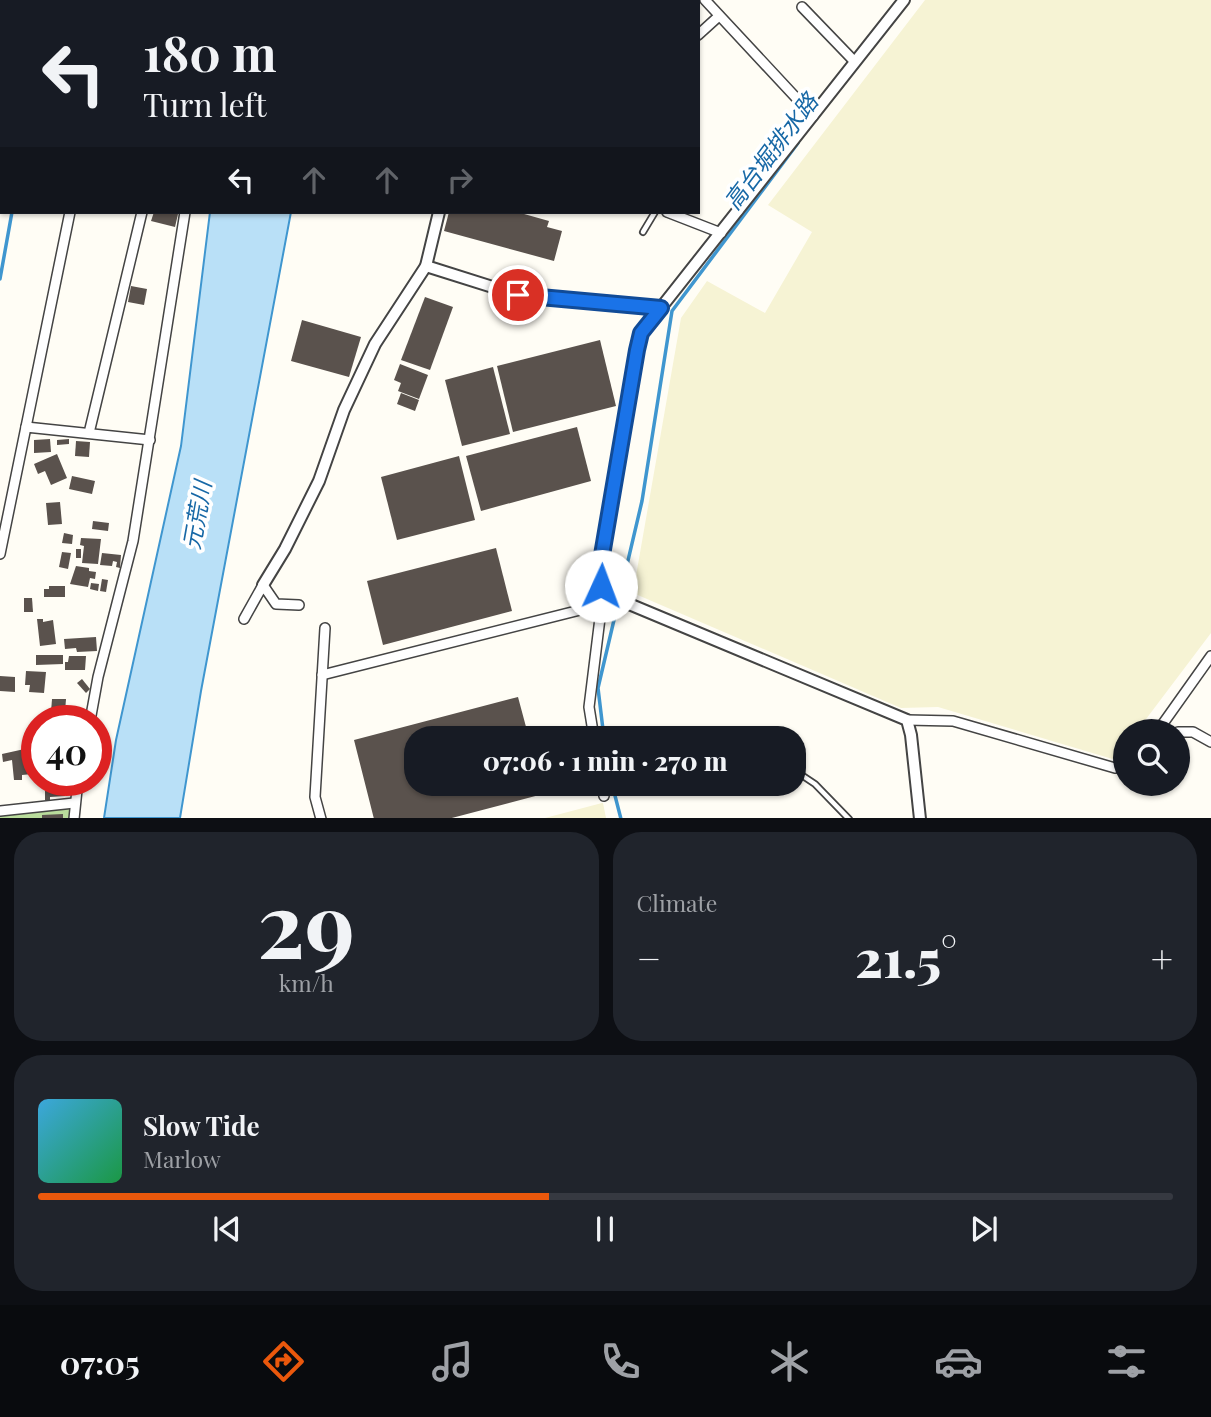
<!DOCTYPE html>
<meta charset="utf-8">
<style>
body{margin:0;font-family:"Playfair Display","Noto Sans JP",serif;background:#20242c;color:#f1f3f6;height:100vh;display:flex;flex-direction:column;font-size:26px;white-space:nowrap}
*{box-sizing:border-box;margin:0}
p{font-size:23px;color:#9ea1a6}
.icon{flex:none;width:38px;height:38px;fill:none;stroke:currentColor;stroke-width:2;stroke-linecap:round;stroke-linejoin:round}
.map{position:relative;height:818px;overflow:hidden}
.sheet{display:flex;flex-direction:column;gap:14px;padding:14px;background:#0d0f14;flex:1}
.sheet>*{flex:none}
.top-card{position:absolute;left:0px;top:0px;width:700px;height:214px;box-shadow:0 2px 5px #0004;background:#171b24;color:#f1f3f6;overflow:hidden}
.controls{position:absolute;left:1113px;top:719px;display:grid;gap:14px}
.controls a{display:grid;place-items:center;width:77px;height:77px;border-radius:50%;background:#171b24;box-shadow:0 2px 5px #0004;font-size:35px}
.speed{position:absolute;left:21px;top:705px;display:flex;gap:14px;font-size:35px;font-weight:700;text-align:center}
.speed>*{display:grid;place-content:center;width:91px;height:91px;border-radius:50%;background:#171b24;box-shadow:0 2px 5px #0004;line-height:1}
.speed .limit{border:10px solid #d22;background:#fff;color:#111}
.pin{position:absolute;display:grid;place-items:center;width:60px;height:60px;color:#fff;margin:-30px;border:4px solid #fff;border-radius:50%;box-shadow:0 2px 7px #0007}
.me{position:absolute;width:77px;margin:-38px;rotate:2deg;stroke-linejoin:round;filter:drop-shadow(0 0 5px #0008)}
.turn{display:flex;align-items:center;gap:24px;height:147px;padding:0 28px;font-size:32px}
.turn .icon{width:91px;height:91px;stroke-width:2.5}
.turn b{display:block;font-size:49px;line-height:60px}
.lanes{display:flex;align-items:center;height:66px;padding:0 28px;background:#0003;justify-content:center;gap:35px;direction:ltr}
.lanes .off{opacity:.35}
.big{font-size:52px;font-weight:800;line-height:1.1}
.sheet .tile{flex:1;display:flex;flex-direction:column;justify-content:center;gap:10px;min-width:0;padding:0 24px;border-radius:28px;background:#20242c}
.sheet .dial{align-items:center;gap:0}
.dial b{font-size:91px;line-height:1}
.song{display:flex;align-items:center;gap:21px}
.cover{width:84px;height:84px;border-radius:10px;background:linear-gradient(135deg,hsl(200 70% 55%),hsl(140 70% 35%))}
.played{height:7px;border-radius:4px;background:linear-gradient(90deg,#ea580c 45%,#363941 45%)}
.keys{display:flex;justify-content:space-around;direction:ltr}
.heat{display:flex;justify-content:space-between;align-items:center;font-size:38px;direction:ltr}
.sheet .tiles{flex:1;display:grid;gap:14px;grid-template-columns:1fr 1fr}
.tile:last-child{grid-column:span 2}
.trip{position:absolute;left:404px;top:726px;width:402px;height:70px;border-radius:28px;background:#171b24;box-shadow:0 2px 5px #0004;font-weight:800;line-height:70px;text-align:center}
.dock{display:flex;height:112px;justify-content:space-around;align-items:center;background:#090b0e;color:#9ea1a6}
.dock .icon{width:49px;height:49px}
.dock .current{color:#ea580c}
.dock b{font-size:32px;color:#f1f3f6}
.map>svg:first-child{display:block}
.farmland{fill:#f6f3d4}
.forest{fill:#b9dc9c}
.water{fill:#b9e0f7;stroke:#3f96cf;stroke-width:2}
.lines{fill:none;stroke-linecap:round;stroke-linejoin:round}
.stream{stroke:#3f96cf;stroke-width:3.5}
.building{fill:#5a524d}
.service-casing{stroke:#444;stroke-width:8}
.minor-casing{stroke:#444;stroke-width:12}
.tertiary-casing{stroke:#444;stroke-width:14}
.service{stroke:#fff;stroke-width:4.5}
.minor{stroke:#fff;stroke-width:9}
.tertiary{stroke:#fff;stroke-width:10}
.route-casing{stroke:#114b97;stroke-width:18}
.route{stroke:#1a73e8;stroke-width:12}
.labels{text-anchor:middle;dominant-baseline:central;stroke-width:7;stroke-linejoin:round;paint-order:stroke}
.water-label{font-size:23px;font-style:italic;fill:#1768a6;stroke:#fff}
</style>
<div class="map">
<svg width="1211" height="819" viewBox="0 0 1211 819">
<rect width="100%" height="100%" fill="#fffdf5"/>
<g class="farmland">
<path d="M925,0H1211V633L1137,731L1125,732V748L1116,760L938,707L901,708L633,593L681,318L707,281L765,313L812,232L768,205Z"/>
<path d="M603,803L606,818H545L602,803Z"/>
</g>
<path class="forest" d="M69,807V818L0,819V816Z"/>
<path class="water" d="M210,212H291L201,691L180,818H104L116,740L181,446Z"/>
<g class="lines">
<g class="stream">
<path d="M83,2L84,0"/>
<path d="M0,279L12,212"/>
<path d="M604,738L598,688L642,501L672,311L798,143"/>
<path d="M612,784L621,819"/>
</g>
</g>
<g class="building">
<path d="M154,212L178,214L175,227L151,221Z"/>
<path d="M449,212H517L549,221L547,227L562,231L554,261L444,231Z"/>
<path d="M131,286L147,289L144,305L128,302Z"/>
<path d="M425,297L453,307L430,370L401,360Z"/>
<path d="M302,320L361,337L349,377L291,361Z"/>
<path d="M600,340L616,406L513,432L497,366Z"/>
<path d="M400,364L428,375L419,399L398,391L401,383L394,380Z"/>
<path d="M493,367L510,434L462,446L445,380Z"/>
<path d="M401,393L419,400L415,411L397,404Z"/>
<path d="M577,427L591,481L481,511L466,456Z"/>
<path d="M50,439L51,452L34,453V440Z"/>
<path d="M69,439V444L57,445V440Z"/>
<path d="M76,441L90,442L89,457L75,456Z"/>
<path d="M57,454L67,478L51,485L45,471L38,474L34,464Z"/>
<path d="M459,456L475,520L397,540L381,477Z"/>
<path d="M72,476L95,481L92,494L69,489Z"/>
<path d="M60,502L62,524L48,525L46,503Z"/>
<path d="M93,521L109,523L108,531L92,529Z"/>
<path d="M64,533L73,535L72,544L62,543Z"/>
<path d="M81,538L101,539L98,564L82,563L84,546L80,545Z"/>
<path d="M496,548L512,611L383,645L367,581Z"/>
<rect x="76" y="549" width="5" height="9"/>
<path d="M62,552L71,553L68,569L59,567Z"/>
<path d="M102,553L121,555L120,568L116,567L117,562L113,561L112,566L100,565Z"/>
<path d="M76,566L89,568V571L96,572L95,579L90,578L88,587L70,584Z"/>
<path d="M102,579L108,580L106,592L100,591Z"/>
<path d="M91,583L99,584L98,591L90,589Z"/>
<path d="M49,586H65V597H44V589H49Z"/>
<path d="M24,598H32L33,612H24Z"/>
<path d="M37,619H43V622L53,620L56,644L40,646Z"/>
<path d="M96,637L97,651L77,652L76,648L65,649L64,639Z"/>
<path d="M36,655H63V664L36,665Z"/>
<path d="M69,656H86L85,670H65V662H68Z"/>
<path d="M26,671L46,672L44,693L29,692L30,685H25Z"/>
<path d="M0,676L15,677V692L0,691Z"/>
<path d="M82,679L90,689L86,693L77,683Z"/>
<path d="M518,697L529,738H416V784H540L543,794L448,819H374L354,740Z"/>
<path d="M52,699H66L65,712H51Z"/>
<rect x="53" y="716" width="19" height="5"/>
<path d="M29,748L32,774L22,775V780H14L12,760L3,762L2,754Z"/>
<path d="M65,788V796L50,797V800H45V789Z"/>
<path d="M63,814V819H42V815Z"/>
</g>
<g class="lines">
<g class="service-casing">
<g id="service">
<path d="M386,2L387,0"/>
<path d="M434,2L435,0"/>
<path d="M643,232L655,212"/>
<path d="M794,770L815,784L849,819"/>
</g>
</g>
<g class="minor-casing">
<g id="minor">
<path d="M461,0L464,2"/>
<path d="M705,0L813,116"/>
<path d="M221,2V0"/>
<path d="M487,2L489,0"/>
<path d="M802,7L855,62"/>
<path d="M698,35L719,16"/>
<path d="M667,212L721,233"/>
<path d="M26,427L70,212"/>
<path d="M89,433L142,212"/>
<path d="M0,554L26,427L150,440"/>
<path d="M244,619L263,585L276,604L299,605"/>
<path d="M322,675L600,605"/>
<path d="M907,720L953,721L1115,768L1125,767"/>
<path d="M90,721L98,677L133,541L185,212"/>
<path d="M1157,732L1211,656"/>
<path d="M1178,732H1193L1211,742"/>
<path d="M594,738L589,707L602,602"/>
<path d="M602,784L604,796"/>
<path d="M0,811L74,803"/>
<path d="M74,819L78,780"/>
<path d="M321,819L315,797L325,628"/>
</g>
</g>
<g class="tertiary-casing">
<g id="tertiary">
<path d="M904,0L641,333L602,555C601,569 599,581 605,594L907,720L911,735L920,819"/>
<path d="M58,2L59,0"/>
<path d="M578,2L580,0"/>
<path d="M0,134L2,129"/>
<path d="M426,266L518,295L661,308"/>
<path d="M263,585L285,549L319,481L344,410L375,344L426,266L439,212"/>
</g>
</g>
<use href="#service" class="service"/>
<use href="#minor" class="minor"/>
<use href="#tertiary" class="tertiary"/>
</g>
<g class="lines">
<g class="route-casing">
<path id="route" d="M518,295L661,308L641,333L637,350L602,555L601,586"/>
</g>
<use href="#route" class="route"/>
</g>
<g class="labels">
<g class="water-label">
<text transform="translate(770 151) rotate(-53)">高台堀排水路</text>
<text transform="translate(196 515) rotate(-80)">元荒川</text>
</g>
</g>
</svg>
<div class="controls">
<a><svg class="icon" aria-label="search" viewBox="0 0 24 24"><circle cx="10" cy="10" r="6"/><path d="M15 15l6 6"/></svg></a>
</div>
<div class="speed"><div class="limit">40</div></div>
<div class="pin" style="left:518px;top:295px;background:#d93025"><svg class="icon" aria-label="arrive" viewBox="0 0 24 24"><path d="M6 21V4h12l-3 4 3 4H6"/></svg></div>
<svg class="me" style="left:601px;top:586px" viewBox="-20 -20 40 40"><circle r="19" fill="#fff"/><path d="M0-13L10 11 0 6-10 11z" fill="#1a73e8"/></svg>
<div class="trip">07:06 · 1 min · 270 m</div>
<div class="top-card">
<div class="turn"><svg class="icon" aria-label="left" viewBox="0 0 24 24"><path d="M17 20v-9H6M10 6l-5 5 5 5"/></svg><div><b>180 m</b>Turn left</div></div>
<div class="lanes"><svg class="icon" aria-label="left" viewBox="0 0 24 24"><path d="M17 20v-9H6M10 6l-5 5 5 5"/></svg><svg class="icon off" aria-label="ahead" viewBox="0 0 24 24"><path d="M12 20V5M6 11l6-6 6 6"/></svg><svg class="icon off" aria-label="ahead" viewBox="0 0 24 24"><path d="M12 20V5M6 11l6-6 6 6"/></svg><svg class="icon off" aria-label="right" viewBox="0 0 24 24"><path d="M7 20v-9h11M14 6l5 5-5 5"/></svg></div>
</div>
</div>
<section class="sheet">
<div class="tiles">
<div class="tile dial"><b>29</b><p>km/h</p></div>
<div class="tile"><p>Climate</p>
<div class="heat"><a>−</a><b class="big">21.5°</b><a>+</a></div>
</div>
<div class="tile">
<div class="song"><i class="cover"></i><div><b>Slow Tide</b><p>Marlow</p></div></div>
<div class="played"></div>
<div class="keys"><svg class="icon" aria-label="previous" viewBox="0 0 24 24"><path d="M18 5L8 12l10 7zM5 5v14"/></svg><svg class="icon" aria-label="pause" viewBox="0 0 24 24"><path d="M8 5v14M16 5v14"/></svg><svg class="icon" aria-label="next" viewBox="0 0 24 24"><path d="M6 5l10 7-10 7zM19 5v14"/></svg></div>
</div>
</div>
</section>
<nav class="dock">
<b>07:05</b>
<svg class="icon current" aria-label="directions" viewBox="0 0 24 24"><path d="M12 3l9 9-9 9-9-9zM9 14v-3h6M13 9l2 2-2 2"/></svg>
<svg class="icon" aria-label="music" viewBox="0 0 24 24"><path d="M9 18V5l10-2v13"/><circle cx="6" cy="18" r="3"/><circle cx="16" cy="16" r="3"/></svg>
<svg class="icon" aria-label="phone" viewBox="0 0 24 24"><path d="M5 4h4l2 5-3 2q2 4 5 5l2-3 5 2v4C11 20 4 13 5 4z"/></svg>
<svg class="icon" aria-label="climate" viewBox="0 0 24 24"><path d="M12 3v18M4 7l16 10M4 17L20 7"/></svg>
<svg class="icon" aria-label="car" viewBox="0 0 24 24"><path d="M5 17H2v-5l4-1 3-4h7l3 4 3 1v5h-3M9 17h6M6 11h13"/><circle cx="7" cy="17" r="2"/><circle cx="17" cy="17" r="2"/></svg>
<svg class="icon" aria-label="filters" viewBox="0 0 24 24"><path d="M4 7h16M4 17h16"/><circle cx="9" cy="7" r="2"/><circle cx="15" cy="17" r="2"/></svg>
</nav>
